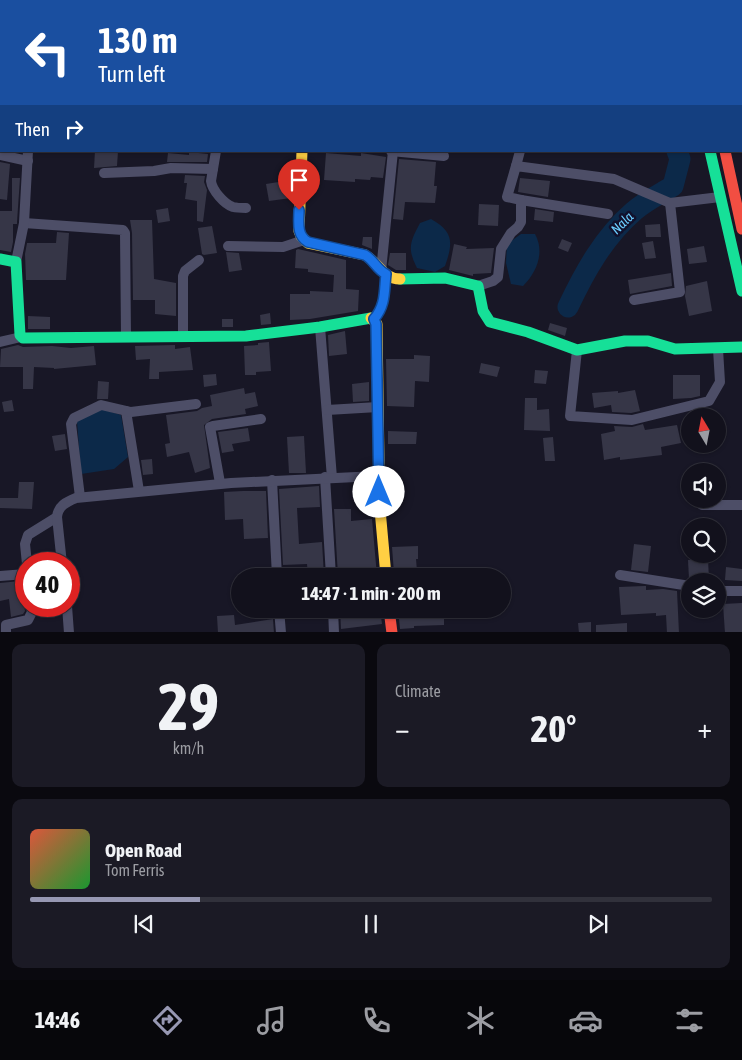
<!DOCTYPE html>
<meta charset="utf-8">
<style>
body{margin:0;font-family:"Asap Condensed",sans-serif;background:#1b1a25;color:#f1f3f6;height:100vh;display:flex;flex-direction:column;font-size:19px;white-space:nowrap}
*{box-sizing:border-box;margin:0}
p{font-size:16px;color:#9c9da3}
.icon{flex:none;width:28px;height:28px;fill:none;stroke:currentColor;stroke-width:2;stroke-linecap:round;stroke-linejoin:round}
.map{position:relative;height:632px;overflow:hidden}
.panel{display:flex;flex-direction:column;gap:12px;padding:12px;background:#0a090f;flex:1}
.panel>*{flex:none}
.banner{position:absolute;left:0px;top:0px;width:742px;height:152px;box-shadow:0 1px 4px #0004,0 0 0 1px #31313b;background:#1a4fa0;color:#fff;overflow:hidden}
.needle{width:32px;rotate:350deg}
.buttons{position:absolute;left:681px;top:408px;display:grid;gap:10px}
.buttons a{display:grid;place-items:center;width:45px;height:45px;border-radius:50%;background:#12111c;box-shadow:0 1px 4px #0004,0 0 0 1px #31313b;font-size:25px}
.speed{position:absolute;left:15px;top:552px;display:flex;gap:10px;font-size:25px;font-weight:700;text-align:center}
.speed>*{display:grid;place-content:center;width:65px;height:65px;border-radius:50%;background:#12111c;box-shadow:0 1px 4px #0004,0 0 0 1px #31313b;line-height:1}
.speed .limit{border:8px solid #d22;background:#fff;color:#111}
.pin{position:absolute;display:grid;place-items:center;width:42px;height:42px;color:#fff;margin:-51px -21px;border-radius:50% 50% 50% 0;rotate:-45deg;box-shadow:0 0 5px #0007}
.pin .icon{rotate:45deg}
.me{position:absolute;width:55px;margin:-28px;rotate:0deg;stroke-linejoin:round;filter:drop-shadow(0 0 4px #0008)}
.turn{display:flex;align-items:center;gap:18px;height:105px;padding:0 15px;font-size:22px}
.turn .icon{width:65px;height:65px;stroke-width:2.5}
.turn b{display:block;font-size:35px;line-height:42px}
.then{display:flex;align-items:center;height:48px;padding:0 15px;background:#0003;gap:10px;font-size:19px}
.big{font-size:38px;font-weight:700;line-height:1.1}
.panel .tile{flex:1;display:flex;flex-direction:column;justify-content:center;gap:8px;min-width:0;padding:0 18px;border-radius:10px;background:#1b1a25}
.panel .dial{align-items:center;gap:0}
.dial b{font-size:65px;line-height:1}
.song{display:flex;align-items:center;gap:15px}
.cover{width:60px;height:60px;border-radius:8px;background:linear-gradient(135deg,hsl(10 70% 55%),hsl(130 70% 35%))}
.played{height:5px;border-radius:2px;background:linear-gradient(90deg,#9798b3 25%,#31313b 25%)}
.keys{display:flex;justify-content:space-around;direction:ltr}
.heat{display:flex;justify-content:space-between;align-items:center;font-size:28px;direction:ltr}
.panel .tiles{flex:1;display:grid;gap:12px;grid-template-columns:1fr 1fr}
.tile:last-child{grid-column:span 2}
.trip{position:absolute;left:231px;top:568px;width:280px;height:50px;border-radius:25px;background:#12111c;box-shadow:0 1px 4px #0004,0 0 0 1px #31313b;font-weight:700;line-height:50px;text-align:center}
.menu{display:flex;height:80px;justify-content:space-around;align-items:center;background:#07070b;color:#9c9da3}
.menu .icon{width:35px;height:35px}
.menu .active{color:#9798b3}
.menu b{font-size:22px;color:#f1f3f6}
.map>svg:first-child{display:block}
.water{fill:#0c2949}
.lines{fill:none;stroke-linecap:round;stroke-linejoin:round}
.river{stroke:#0c2949;stroke-width:21}
.building{fill:#363647}
.street{stroke:#4d4e67;stroke-width:10}
.fast{stroke:#16e098;stroke-width:11}
.slow{stroke:#ffcf43;stroke-width:11}
.jam{stroke:#f24e42;stroke-width:11}
.route-casing{stroke:#114b97;stroke-width:12}
.route{stroke:#1a73e8;stroke-width:9}
.labels{text-anchor:middle;dominant-baseline:central;stroke-width:5;stroke-linejoin:round;paint-order:stroke}
.water-label{font-size:14px;font-style:italic;fill:#6acdff;stroke:#12112c}
</style>
<div class="map">
<svg width="742" height="633" viewBox="0 0 742 633">
<rect width="100%" height="100%" fill="#181726"/>
<g class="water">
<path d="M431,219C454,232 453,243 445,266L435,272L417,268C407,248 410,242 420,223Z"/>
<path d="M521,234H535C545,252 537,272 523,286L511,284L506,263L507,244Z"/>
<path d="M99,408L121,415L128,457L114,469L81,474L77,421Z"/>
</g>
<g class="lines">
<g class="river">
<path d="M278,0V1"/>
<path d="M568,307C585,271 604,237 634,211C645,201 660,194 673,186L680,159L677,151"/>
</g>
</g>
<g class="building">
<path d="M95,151H118L117,166L94,168Z"/>
<path d="M189,152L208,154L207,162H167L168,153L189,155Z"/>
<path d="M326,153L361,156V153L386,157L383,178L371,177L370,180L355,179V182L324,180Z"/>
<path d="M399,159L436,162L434,186H437L435,203L405,202L403,220L393,219Z"/>
<path d="M0,162L10,164L7,200L0,199Z"/>
<path d="M185,175L205,176L204,182L207,190L203,222L197,221V201L185,199L187,183H184Z"/>
<path d="M12,178H20L17,222V224H13V242L11,252L0,250V211H12Z"/>
<path d="M520,178L550,181L548,197L518,192Z"/>
<path d="M291,180V198L269,201L266,184Z"/>
<path d="M479,204L499,205L498,226L478,225Z"/>
<path d="M168,208L170,221L158,223L156,210Z"/>
<path d="M535,209L554,212L553,222L534,220Z"/>
<path d="M130,220H152L154,279L176,283V316L155,314V300H133L132,233Z"/>
<path d="M660,224L661,237H646L645,225Z"/>
<path d="M212,226L217,253L204,255L202,254L198,228Z"/>
<path d="M57,232L69,233L66,280H26L25,254L27,243H56Z"/>
<path d="M363,237H372V249L362,245Z"/>
<path d="M562,239L572,243L568,252L558,248Z"/>
<path d="M653,241L656,258L645,259L642,243Z"/>
<path d="M454,244L467,247L466,249L494,248L491,273L473,274V276L449,270Z"/>
<path d="M704,246L707,262L689,264L687,249Z"/>
<path d="M298,249L346,260V289L359,290L358,311L310,319L290,320V294H310V291L333,292L334,275L308,272V269L295,268L296,250Z"/>
<path d="M226,252L239,253L242,270L229,272Z"/>
<path d="M390,253H406V270H396L388,265Z"/>
<path d="M671,273L672,286L630,294L628,280Z"/>
<path d="M707,281L712,311L689,316L685,296L686,286Z"/>
<path d="M270,313L271,324L261,325L260,315Z"/>
<path d="M28,316L50,317V329H28Z"/>
<rect x="222" y="319" width="11" height="8"/>
<path d="M550,323L567,328L565,336L548,330Z"/>
<path d="M345,331L347,354L329,356L328,335Z"/>
<path d="M269,342L271,371L256,372V375H245L244,346L258,345V343Z"/>
<path d="M18,345L23,347L52,346L71,348L94,346L96,365L54,369V368L34,367L33,389H23V367H0L1,349Z"/>
<path d="M175,345V349L190,347L193,370L159,372V379H149L150,359L136,360L135,346Z"/>
<path d="M414,355L430,356L429,382L415,381L414,407L387,406L386,359H414Z"/>
<path d="M481,363L500,367L497,377L479,373Z"/>
<path d="M535,370L548,371L546,384L534,383Z"/>
<path d="M216,374L217,385L204,387L203,375Z"/>
<path d="M673,375H700V396L691,398L673,399Z"/>
<path d="M98,381L109,382L108,399H97Z"/>
<path d="M369,382V401L353,402L352,384Z"/>
<path d="M244,388L245,394L255,392L258,406L245,409L246,414L212,419L204,425L210,468L195,473L189,452L167,457L165,444L170,443L166,415L197,411L202,408L212,406L210,395Z"/>
<path d="M635,390L640,411L631,413L612,412L611,405L594,408L592,393L618,391V393Z"/>
<path d="M525,398H537V410L549,409L550,431L524,430Z"/>
<path d="M12,400L14,411L4,412L2,402Z"/>
<path d="M643,424L645,430L677,425L681,443L661,447L662,455L620,460V457L604,460L601,434L615,431L614,426L632,427Z"/>
<path d="M248,428L250,441L232,444L234,451L222,453L218,432Z"/>
<path d="M388,431L417,432L416,444H388Z"/>
<path d="M65,434L67,449L55,451L52,436Z"/>
<path d="M304,436L306,473H289L287,437Z"/>
<path d="M553,437L555,461H545L543,438Z"/>
<path d="M152,459L153,474L143,475L141,460Z"/>
<path d="M19,482H34L32,509L0,508V498H18Z"/>
<path d="M319,486L320,507L297,508L299,544L322,542L324,576H308L307,564L283,565L279,489Z"/>
<path d="M243,491H266L268,538L244,539L243,519L225,520L224,492Z"/>
<path d="M334,509H351V521L372,519L377,576H338Z"/>
<path d="M634,544L651,546L648,572L631,570Z"/>
<path d="M418,546V559H416L417,571L394,573L392,547Z"/>
<path d="M708,559L709,580L695,581L689,579L688,560Z"/>
<path d="M726,567L742,569V581L725,580Z"/>
<path d="M20,581L25,611L23,614L11,617L9,599L0,601V583Z"/>
<path d="M644,586H646V590L663,589L677,591L679,633H667L666,615L656,616V613L621,615L619,587Z"/>
<path d="M742,603V633H725L723,604Z"/>
<path d="M340,609H380L382,624L341,629Z"/>
<path d="M398,609H444V625L414,626V628L400,629Z"/>
<path d="M234,615L235,625L273,619L274,633H218L217,616Z"/>
<path d="M591,622V633H579L578,623Z"/>
<path d="M627,623V633H596V625Z"/>
</g>
<g class="lines">
<g class="street">
<path d="M82,0V1"/>
<path d="M255,0L256,1"/>
<path d="M371,0V1"/>
<path d="M741,93H742"/>
<path d="M216,151L211,181C212,190 224,204 233,207C237,208 242,208 246,208"/>
<path d="M391,151L444,156"/>
<path d="M0,155L28,161"/>
<path d="M516,166L520,151"/>
<path d="M104,173L154,171L171,168L213,169"/>
<path d="M521,200L608,214"/>
<path d="M24,223L123,230L125,233L126,336"/>
<path d="M228,246L283,247L304,240"/>
<path d="M16,262L24,223L28,151"/>
<path d="M381,271L393,151"/>
<path d="M478,286L493,281L498,277L501,249L511,233L518,227L521,222V200L507,197L516,166L614,179L670,203"/>
<path d="M634,300L680,292L670,203L720,197"/>
<path d="M374,319C386,305 384,291 386,274"/>
<path d="M320,327L332,478"/>
<path d="M183,337V276L185,271L199,260"/>
<path d="M0,342L21,337"/>
<path d="M577,350L570,416L632,420L709,401L720,382L718,349"/>
<path d="M327,410L378,407"/>
<path d="M126,411L139,491"/>
<path d="M325,477L331,576"/>
<path d="M272,480L277,576"/>
<path d="M220,483L210,427L213,426L261,419"/>
<path d="M80,497L71,424L74,418L101,405L131,412L196,404"/>
<path d="M702,505H742"/>
<path d="M27,564L25,544L28,535L57,517"/>
<path d="M62,564L57,517C58,506 66,502 76,498L231,483L377,476"/>
<path d="M620,575L690,586"/>
<path d="M0,576L26,574"/>
<path d="M718,591H742"/>
<path d="M67,606L69,633"/>
<path d="M279,609L281,633"/>
<path d="M333,609L334,633"/>
<path d="M6,633V625L28,620L32,612L31,606"/>
</g>
<g class="fast">
<path d="M677,0V1"/>
<path d="M691,0V1"/>
<path d="M710,151L742,291"/>
<path d="M0,259L16,262L20,335L23,338L246,336L320,327L371,318"/>
<path d="M400,279L445,278L478,286L483,311L490,322L528,332L577,350L625,341H648L675,349L742,347"/>
</g>
<g class="slow">
<path d="M302,151L299,231L301,236L308,243L365,255C378,262 383,279 400,279"/>
<path d="M371,318L377,324L379,463L377,476L386,576"/>
</g>
<g class="jam">
<path d="M725,151L742,229"/>
<path d="M389,609L392,633"/>
</g>
</g>
<g class="lines">
<g class="route-casing">
<path id="route" d="M299,210C299,222 296,235 308,242L365,255C374,260 377,270 386,274C384,291 386,305 374,319L376,324L379,492"/>
</g>
<use href="#route" class="route"/>
</g>
<g class="labels">
<g class="water-label">
<text transform="translate(622 223) rotate(-45)">Nala</text>
</g>
</g>
</svg>
<div class="buttons">
<a><svg class="needle" viewBox="-14 -14 28 28"><path d="M0-13l5 13h-10z" fill="#e53935"/><path d="M0 13l5-13h-10z" fill="#9c9da3"/></svg></a>
<a><svg class="icon" aria-label="sound" viewBox="0 0 24 24"><path d="M4 9h4l5-4v14l-5-4H4zM17 9q2 3 0 6"/></svg></a>
<a><svg class="icon" aria-label="search" viewBox="0 0 24 24"><circle cx="10" cy="10" r="6"/><path d="M15 15l6 6"/></svg></a>
<a><svg class="icon" aria-label="layers" viewBox="0 0 24 24"><path d="M12 4l9 5-9 5-9-5zM3 14l9 5 9-5"/></svg></a>
</div>
<div class="speed"><div class="limit">40</div></div>
<div class="pin" style="left:299px;top:210px;background:#d93025"><svg class="icon" aria-label="arrive" viewBox="0 0 24 24"><path d="M6 21V4h12l-3 4 3 4H6"/></svg></div>
<svg class="me" style="left:379px;top:492px" viewBox="-20 -20 40 40"><circle r="19" fill="#fff"/><path d="M0-13L10 11 0 6-10 11z" fill="#1a73e8"/></svg>
<div class="trip">14:47 · 1 min · 200 m</div>
<div class="banner">
<div class="turn"><svg class="icon" aria-label="left" viewBox="0 0 24 24"><path d="M17 20v-9H6M10 6l-5 5 5 5"/></svg><div><b>130 m</b>Turn left</div></div>
<div class="then">Then<svg class="icon" aria-label="right" viewBox="0 0 24 24"><path d="M7 20v-9h11M14 6l5 5-5 5"/></svg></div>
</div>
</div>
<section class="panel">
<div class="tiles">
<div class="tile dial"><b>29</b><p>km/h</p></div>
<div class="tile"><p>Climate</p>
<div class="heat"><a>−</a><b class="big">20°</b><a>+</a></div>
</div>
<div class="tile">
<div class="song"><i class="cover"></i><div><b>Open Road</b><p>Tom Ferris</p></div></div>
<div class="played"></div>
<div class="keys"><svg class="icon" aria-label="previous" viewBox="0 0 24 24"><path d="M18 5L8 12l10 7zM5 5v14"/></svg><svg class="icon" aria-label="pause" viewBox="0 0 24 24"><path d="M8 5v14M16 5v14"/></svg><svg class="icon" aria-label="next" viewBox="0 0 24 24"><path d="M6 5l10 7-10 7zM19 5v14"/></svg></div>
</div>
</div>
</section>
<nav class="menu">
<b>14:46</b>
<svg class="icon active" aria-label="directions" viewBox="0 0 24 24"><path d="M12 3l9 9-9 9-9-9zM9 14v-3h6M13 9l2 2-2 2"/></svg>
<svg class="icon" aria-label="music" viewBox="0 0 24 24"><path d="M9 18V5l10-2v13"/><circle cx="6" cy="18" r="3"/><circle cx="16" cy="16" r="3"/></svg>
<svg class="icon" aria-label="phone" viewBox="0 0 24 24"><path d="M5 4h4l2 5-3 2q2 4 5 5l2-3 5 2v4C11 20 4 13 5 4z"/></svg>
<svg class="icon" aria-label="climate" viewBox="0 0 24 24"><path d="M12 3v18M4 7l16 10M4 17L20 7"/></svg>
<svg class="icon" aria-label="car" viewBox="0 0 24 24"><path d="M5 17H2v-5l4-1 3-4h7l3 4 3 1v5h-3M9 17h6M6 11h13"/><circle cx="7" cy="17" r="2"/><circle cx="17" cy="17" r="2"/></svg>
<svg class="icon" aria-label="filters" viewBox="0 0 24 24"><path d="M4 7h16M4 17h16"/><circle cx="9" cy="7" r="2"/><circle cx="15" cy="17" r="2"/></svg>
</nav>
